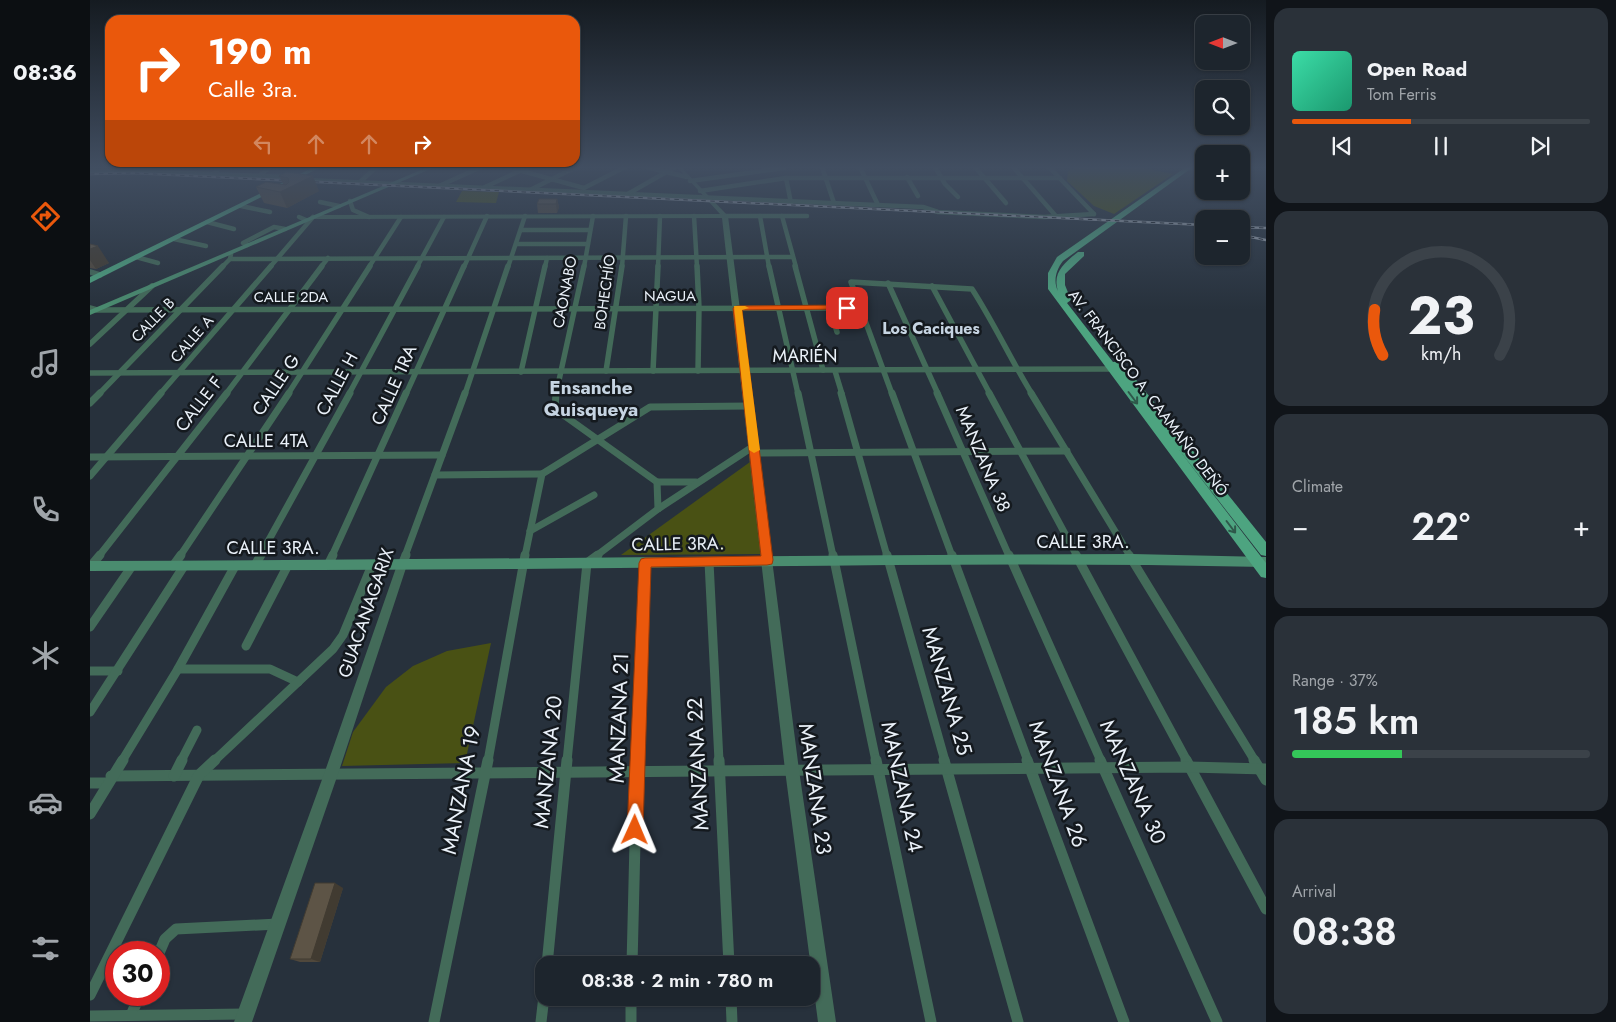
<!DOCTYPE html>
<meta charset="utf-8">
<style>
body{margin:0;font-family:Jost,sans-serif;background:#2a3139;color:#f1f3f6;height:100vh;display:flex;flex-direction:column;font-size:19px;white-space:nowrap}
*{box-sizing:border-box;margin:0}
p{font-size:16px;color:#a0a5aa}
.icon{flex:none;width:28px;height:28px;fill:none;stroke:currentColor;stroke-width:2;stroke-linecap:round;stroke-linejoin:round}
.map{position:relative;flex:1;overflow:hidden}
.side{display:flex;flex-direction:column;gap:8px;padding:8px;background:#101419;width:350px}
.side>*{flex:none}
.top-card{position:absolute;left:15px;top:15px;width:475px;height:152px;border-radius:15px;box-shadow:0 1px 4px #0004,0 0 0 1px #3b4249;background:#ea580c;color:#fff;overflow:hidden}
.needle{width:32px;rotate:270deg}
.fabs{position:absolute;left:1105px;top:15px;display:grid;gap:10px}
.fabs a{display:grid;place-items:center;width:55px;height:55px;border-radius:10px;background:#1d252d;box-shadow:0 1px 4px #0004,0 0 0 1px #3b4249;font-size:25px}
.speed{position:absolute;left:15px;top:941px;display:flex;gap:10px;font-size:25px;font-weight:700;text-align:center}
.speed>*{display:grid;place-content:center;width:65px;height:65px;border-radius:50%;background:#1d252d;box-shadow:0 1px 4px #0004,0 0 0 1px #3b4249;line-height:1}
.speed .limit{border:8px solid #d22;background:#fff;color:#111}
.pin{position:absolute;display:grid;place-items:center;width:42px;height:42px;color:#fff;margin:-21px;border-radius:10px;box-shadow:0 2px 8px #0006}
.me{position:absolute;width:55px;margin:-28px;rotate:1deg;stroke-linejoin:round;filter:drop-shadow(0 0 4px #0008)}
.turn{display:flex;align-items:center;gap:18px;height:105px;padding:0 20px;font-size:22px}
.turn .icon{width:65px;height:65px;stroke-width:2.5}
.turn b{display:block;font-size:35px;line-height:42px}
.lanes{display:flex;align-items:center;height:48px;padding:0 20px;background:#0003;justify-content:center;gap:25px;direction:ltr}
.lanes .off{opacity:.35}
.big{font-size:38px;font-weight:600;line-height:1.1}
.side .widget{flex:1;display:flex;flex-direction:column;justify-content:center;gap:8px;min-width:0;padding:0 18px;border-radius:15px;background:#2a3139}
.side .dial{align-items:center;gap:0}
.dial svg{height:130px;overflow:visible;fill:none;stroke:#3b4249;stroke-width:7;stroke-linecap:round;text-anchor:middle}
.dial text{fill:#f1f3f6;stroke:none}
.song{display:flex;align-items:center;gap:15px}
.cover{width:60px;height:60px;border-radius:8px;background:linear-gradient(135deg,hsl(160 70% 55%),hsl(160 70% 35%))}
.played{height:5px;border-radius:2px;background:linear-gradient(90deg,#ea580c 40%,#3b4249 40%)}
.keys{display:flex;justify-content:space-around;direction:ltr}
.heat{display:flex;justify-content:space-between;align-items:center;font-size:28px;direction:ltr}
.charge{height:8px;border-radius:4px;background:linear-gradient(90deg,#34c759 37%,#3b4249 0)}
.trip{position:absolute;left:445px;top:956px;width:285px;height:50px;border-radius:15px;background:#1d252d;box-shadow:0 1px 4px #0004,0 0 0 1px #3b4249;font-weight:600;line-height:50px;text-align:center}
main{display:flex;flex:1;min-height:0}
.menu{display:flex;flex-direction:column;width:90px;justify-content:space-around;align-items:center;background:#0c0f12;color:#a0a5aa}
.menu .icon{width:35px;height:35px}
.menu .on{color:#ea580c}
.menu b{font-size:22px;color:#f1f3f6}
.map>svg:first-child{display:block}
.green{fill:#495114}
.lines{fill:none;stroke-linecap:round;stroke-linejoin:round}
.minor-far4{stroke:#436b59;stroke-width:4.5}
.minor-far3{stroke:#436b59;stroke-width:5.5}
.minor-far2{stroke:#436b59;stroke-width:7}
.minor-far1{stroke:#436b59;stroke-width:9}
.minor{stroke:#436b59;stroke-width:11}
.tertiary{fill:#436b59;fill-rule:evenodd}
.secondary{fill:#4a8c6f;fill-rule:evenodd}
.primary{fill:#4da480;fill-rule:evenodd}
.rail-casing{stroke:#9ca4ae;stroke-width:2.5}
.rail{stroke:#14191e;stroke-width:1;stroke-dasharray:4.5;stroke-linecap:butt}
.wall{fill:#50483c}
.shaded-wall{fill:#413b31}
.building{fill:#5d5446;stroke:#413b31}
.oneway{stroke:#2e584a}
.route{fill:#ea580c;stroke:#983908}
.slow{fill:#f59e0b}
.labels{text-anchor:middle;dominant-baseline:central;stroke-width:5;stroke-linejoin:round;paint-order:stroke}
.far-street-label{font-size:15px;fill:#eaf1f9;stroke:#14191e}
.far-neighbourhood-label{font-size:16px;font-weight:bold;fill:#c6d4e2;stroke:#14191e}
.street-label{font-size:18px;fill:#eaf1f9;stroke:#14191e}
.neighbourhood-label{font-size:19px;font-weight:bold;fill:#c6d4e2;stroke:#14191e}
.near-street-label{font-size:21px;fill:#eaf1f9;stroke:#14191e}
</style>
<main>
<nav class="menu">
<b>08:36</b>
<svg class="icon on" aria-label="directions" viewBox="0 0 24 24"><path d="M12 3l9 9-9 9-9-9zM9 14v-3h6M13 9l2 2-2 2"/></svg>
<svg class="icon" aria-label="music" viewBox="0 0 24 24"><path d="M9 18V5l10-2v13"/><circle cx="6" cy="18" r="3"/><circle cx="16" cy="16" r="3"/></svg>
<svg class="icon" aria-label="phone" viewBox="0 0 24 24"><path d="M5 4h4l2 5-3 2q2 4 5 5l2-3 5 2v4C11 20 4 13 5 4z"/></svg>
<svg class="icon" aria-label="climate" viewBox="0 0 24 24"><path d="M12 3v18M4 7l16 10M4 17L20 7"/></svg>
<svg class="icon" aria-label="car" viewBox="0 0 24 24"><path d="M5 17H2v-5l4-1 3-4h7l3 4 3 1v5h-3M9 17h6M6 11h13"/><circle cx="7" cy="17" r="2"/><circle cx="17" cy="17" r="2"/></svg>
<svg class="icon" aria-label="filters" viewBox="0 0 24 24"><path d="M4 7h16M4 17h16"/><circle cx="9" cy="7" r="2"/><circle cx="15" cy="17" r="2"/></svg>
</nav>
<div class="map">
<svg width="1176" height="1022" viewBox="0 0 1176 1022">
<rect width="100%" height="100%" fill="#27313c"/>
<g class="green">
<path d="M986,167H1049L1083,174L1024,214L1004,206L977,181L978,171Z"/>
<path d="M372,191L409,192L406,203L366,202Z"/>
<path d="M660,462L671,554L531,555Z"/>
<path d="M401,643L375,763L252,766L263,732L296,687L323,666L357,651Z"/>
</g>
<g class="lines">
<g class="minor-far4">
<path d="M417,167L494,188L535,167"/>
<path d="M556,167L597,177"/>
<path d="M732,167L744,203"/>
<path d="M770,167L788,205"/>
<path d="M845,167L855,184L868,197"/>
<path d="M885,167L916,203"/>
<path d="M923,167L965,215"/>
<path d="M959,167L1004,214"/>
<path d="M0,172L41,171L197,177"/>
<path d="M124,174L130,167"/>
<path d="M169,176L180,167"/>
<path d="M817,177L828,196"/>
<path d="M696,178L701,203"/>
<path d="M216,180L833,207L848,212L954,217L1004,214"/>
<path d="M600,181L694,168"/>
<path d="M269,183L286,167"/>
<path d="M349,186L391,167"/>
<path d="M395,187L438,167"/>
<path d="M440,190L486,167"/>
<path d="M610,191L696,178H970"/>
<path d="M536,195L585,167"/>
<path d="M260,201L263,210L279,217"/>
<path d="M230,202L249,206"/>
<path d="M151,206L180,212"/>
<path d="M604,216L607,267"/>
<path d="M635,216H717"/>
<path d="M670,216L679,267"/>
<path d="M692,216L706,267"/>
<path d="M209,217L216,220"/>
<path d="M117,222L144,229"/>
<path d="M431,230H500"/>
<path d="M84,239L116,246"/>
<path d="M426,244H498"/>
<path d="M157,245L153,243L184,227L195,229"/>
<path d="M46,257L68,263"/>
<path d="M140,259L702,257"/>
<path d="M132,267L140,259L141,254"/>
<path d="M180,267L223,217"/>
<path d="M231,267L238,258"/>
<path d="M279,267L311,217"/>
<path d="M327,267L354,217"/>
<path d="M374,267L397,216"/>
<path d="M418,267L435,216"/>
<path d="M455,267L457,258"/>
<path d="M494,267L503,216"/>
<path d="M532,267L536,216"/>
<path d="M568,267L570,216"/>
</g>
<g class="minor-far3">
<path d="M607,266L609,308L608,371"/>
<path d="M679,266L708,394"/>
<path d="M705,266L733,370"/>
<path d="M0,272L10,275"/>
<path d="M798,283L848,394"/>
<path d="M842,286L900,394"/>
<path d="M0,308L7,310L757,308"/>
<path d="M740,308L747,332"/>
<path d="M0,344L62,286"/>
<path d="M516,371L532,266"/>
<path d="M563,371L568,266"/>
<path d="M745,371L752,394"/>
<path d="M431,372L455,266"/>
<path d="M0,373L1020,369"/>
<path d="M9,394L133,266"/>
<path d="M70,394L181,266"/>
<path d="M136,394L232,266"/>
<path d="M198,394L280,266"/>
<path d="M259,394L328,266"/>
<path d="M316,394L374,266"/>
<path d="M375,394L418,266"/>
<path d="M466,394L494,266"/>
<path d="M802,394L761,282L882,289C904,323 921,360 942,394"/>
</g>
<g class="minor-far2">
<path d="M466,393L465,409L567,482H606"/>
<path d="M708,393L743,556"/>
<path d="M751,393L797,556"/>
<path d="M802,393L862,556"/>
<path d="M847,393L919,556"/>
<path d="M899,393L987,556"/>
<path d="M941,393L1040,556"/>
<path d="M0,403L10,393"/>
<path d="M665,453L977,451"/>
<path d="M0,457L352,455"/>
<path d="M345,475L452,474"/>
<path d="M0,476L71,393"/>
<path d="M567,482L568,509"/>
<path d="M440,531L504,495"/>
<path d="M9,556L137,393"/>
<path d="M90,556L199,393"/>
<path d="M170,556L260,393"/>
<path d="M242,556L316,393"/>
<path d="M315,556L375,393"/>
<path d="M435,556L452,474L560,407L659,406"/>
<path d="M506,556L568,509L664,446"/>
</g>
<g class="minor-far1">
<path d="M743,555L786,761"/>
<path d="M797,555L855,761"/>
<path d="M862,555L938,761"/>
<path d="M919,555L1011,761"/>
<path d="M986,555L1097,761"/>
<path d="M1039,555L1165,761"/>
<path d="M619,562L629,761"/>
<path d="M165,565L171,555"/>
<path d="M238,565L243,555"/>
<path d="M312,565L316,555"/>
<path d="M1,566L10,555"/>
<path d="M83,566L91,555"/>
<path d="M0,627L42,566"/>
<path d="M156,646L198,565"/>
<path d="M88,669H180L208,682"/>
<path d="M0,671H28"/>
<path d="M0,712L94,566"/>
<path d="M32,761L88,669L145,566"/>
<path d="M91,761L107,730"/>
<path d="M124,761L243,649L253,635L282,565"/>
<path d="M398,761L435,555"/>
<path d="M477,761L497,563L508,555"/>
<path d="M547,761L555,563"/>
</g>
<g class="minor">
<path d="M629,760L639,965"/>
<path d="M786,760L841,1022"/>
<path d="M854,760L928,1022"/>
<path d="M937,760L1034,1022"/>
<path d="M1010,760L1127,1022"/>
<path d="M1096,760L1176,909"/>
<path d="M1164,760L1176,780"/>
<path d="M21,776L1099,767L1176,769"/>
<path d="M84,776L92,760"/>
<path d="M0,783H17"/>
<path d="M0,814L33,760"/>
<path d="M69,953L75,939L86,929L188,924"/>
<path d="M457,965L477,760"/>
<path d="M542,965L547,760"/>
<path d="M0,995L109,775L125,760"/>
<path d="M541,998V1022"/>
<path d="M641,998L642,1022"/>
<path d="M41,1015L50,995"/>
<path d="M0,1016L155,1014"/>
<path d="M344,1022L398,760"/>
<path d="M451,1022L454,996"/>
</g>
<g class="tertiary">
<path d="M587,167H591L638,216L709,770L746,1022H728L695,770L632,218L223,219L220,217L223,215L630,214Z"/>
<path d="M312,561L316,562L317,565L248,774L162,1022H144L234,774L307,565L308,562Z"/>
</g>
<g class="secondary">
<path d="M338,167H345L0,315V310Z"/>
<path d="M1042,554L1176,557V567C928,561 680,567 431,569C288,570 144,570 0,571V561C347,560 695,555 1042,554Z"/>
</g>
<g class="primary">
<path d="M224,167H231L0,283V277Z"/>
<path d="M1096,167H1103L973,261C966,270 963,281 968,291C962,273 974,263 988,252H994V256L975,274V285L981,300L977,303L1023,362L1031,361L1176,542V556L1171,555L1086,446L1176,563V578L1171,577L958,289V273L967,257Z"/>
</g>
<g class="rail-casing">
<g id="rail">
<path d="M0,174L43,173L1114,225"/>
<path d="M1151,227L1176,228"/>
<path d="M1151,235L1176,240"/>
</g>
</g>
<use href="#rail" class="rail"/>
</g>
<g class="wall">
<path d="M197,172L229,191L197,208L174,203L166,187L193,184L189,176Z"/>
<path d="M467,199L469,207L467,213H448L447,204Z"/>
<path d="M0,244L19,263L6,269L0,268Z"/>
<path d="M253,888L230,962H210L200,959Z"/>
</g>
<g class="shaded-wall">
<path d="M223,176L229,191L197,208L190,192Z"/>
<path d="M467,199L469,207L467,213L466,204Z"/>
<path d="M8,246L19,263L6,269L0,260V249Z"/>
<path d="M245,883L253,888L230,962L221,959Z"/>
</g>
<g class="building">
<path d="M197,172L223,176L190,192L166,187L176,182L196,185L199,182L198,178L189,176Z"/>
<path d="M449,199H467L466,204H447Z"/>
<path d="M0,244L8,246L0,249Z"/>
<path d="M225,883H245L221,959H200Z"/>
</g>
<defs><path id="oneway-shaft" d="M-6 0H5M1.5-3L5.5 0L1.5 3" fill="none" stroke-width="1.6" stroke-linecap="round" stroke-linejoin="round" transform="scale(1.25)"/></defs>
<g class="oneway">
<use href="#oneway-shaft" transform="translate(1043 398) rotate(53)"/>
<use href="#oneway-shaft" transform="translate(1141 527) rotate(53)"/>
</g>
<linearGradient id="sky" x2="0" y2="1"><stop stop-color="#151b21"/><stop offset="0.54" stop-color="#414e61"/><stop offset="1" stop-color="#414e61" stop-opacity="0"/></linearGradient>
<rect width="1176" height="310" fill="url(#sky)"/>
<path class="route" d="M757,305L761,308L760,309L652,310L683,560L682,564L677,565L561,567L553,830L551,836L545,839L539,836L537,830L549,563L551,559L555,558L671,556L643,308L647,306Z"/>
<path class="slow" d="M644,306H655L659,308L652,310L670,450L664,453L659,450Z"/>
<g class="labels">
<g class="far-street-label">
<text transform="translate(475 292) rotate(-79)">CAONABO</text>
<text transform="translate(515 292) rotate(-82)">BOHECHÍO</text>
<text x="580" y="296">NAGUA</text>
<text x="201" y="297">CALLE 2DA</text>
<text transform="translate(63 320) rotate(-46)">CALLE B</text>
<text transform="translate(102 339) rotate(-49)">CALLE A</text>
<text transform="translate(1058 393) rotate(53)">AV. FRANCISCO A. CAAMAÑO DEÑÓ</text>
</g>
<g class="far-neighbourhood-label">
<text x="841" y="328">Los Caciques</text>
</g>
<g class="street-label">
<text x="715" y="356">MARIÉN</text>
<text transform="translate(247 384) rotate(-62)">CALLE H</text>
<text transform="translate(186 385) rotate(-56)">CALLE G</text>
<text transform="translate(304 385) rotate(-66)">CALLE 1RA</text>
<text transform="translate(109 404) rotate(-52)">CALLE F</text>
<text x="176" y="441">CALLE 4TA</text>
<text transform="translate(893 459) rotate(67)">MANZANA 38</text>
<text x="993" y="542">CALLE 3RA.</text>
<text transform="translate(588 544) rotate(-1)">CALLE 3RA.</text>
<text x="183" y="548">CALLE 3RA.</text>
<text transform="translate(276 613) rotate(-71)">GUACANAGARIX</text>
</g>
<g class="neighbourhood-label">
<text x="501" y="387">Ensanche<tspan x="501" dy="22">Quisqueya</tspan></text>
</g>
<g class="near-street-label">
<text transform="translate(857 691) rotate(74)">MANZANA 25</text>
<text transform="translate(529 718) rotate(-88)">MANZANA 21</text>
<text transform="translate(458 762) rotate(-84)">MANZANA 20</text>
<text transform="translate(608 764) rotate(-93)">MANZANA 22</text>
<text transform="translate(1043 782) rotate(66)">MANZANA 30</text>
<text transform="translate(968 784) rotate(70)">MANZANA 26</text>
<text transform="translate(812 787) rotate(78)">MANZANA 24</text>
<text transform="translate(725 789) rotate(82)">MANZANA 23</text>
<text transform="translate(371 790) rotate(-79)">MANZANA 19</text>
</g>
</g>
</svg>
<div class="fabs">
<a><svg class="needle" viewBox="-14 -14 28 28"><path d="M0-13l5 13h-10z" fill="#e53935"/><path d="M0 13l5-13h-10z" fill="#a0a5aa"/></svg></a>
<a><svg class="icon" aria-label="search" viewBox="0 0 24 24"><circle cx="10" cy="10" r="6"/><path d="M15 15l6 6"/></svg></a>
<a>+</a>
<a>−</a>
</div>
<div class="speed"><div class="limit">30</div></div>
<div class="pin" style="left:757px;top:308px;background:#d93025"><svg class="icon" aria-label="arrive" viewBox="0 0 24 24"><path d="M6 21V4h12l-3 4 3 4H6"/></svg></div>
<svg class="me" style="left:545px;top:830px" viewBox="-20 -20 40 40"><path d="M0-17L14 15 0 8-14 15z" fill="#ea580c" stroke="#fff" stroke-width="4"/></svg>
<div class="trip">08:38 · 2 min · 780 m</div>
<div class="top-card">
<div class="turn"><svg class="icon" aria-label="right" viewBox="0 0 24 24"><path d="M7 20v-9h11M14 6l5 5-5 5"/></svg><div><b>190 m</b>Calle 3ra.</div></div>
<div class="lanes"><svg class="icon off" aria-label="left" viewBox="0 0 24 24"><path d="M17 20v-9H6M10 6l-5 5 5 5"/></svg><svg class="icon off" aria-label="ahead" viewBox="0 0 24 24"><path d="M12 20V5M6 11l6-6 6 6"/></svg><svg class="icon off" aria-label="ahead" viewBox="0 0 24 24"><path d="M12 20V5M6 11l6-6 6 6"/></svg><svg class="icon" aria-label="right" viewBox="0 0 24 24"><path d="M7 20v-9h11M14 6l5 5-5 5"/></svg></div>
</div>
</div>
<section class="side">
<div class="widget">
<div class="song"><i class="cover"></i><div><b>Open Road</b><p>Tom Ferris</p></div></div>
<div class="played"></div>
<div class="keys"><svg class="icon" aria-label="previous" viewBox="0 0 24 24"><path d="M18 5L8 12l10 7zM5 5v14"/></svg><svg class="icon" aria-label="pause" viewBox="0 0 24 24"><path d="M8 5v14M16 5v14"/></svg><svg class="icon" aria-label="next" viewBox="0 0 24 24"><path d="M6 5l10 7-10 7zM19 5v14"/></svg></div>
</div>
<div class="widget dial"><svg viewBox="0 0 100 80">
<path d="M14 69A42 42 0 1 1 86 69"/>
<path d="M14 69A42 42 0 0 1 9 41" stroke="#ea580c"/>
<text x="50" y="56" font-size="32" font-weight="700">23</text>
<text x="50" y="72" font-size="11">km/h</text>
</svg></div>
<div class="widget"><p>Climate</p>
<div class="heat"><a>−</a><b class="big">22°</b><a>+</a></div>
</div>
<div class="widget"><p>Range · 37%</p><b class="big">185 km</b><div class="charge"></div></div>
<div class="widget"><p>Arrival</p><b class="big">08:38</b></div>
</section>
</main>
